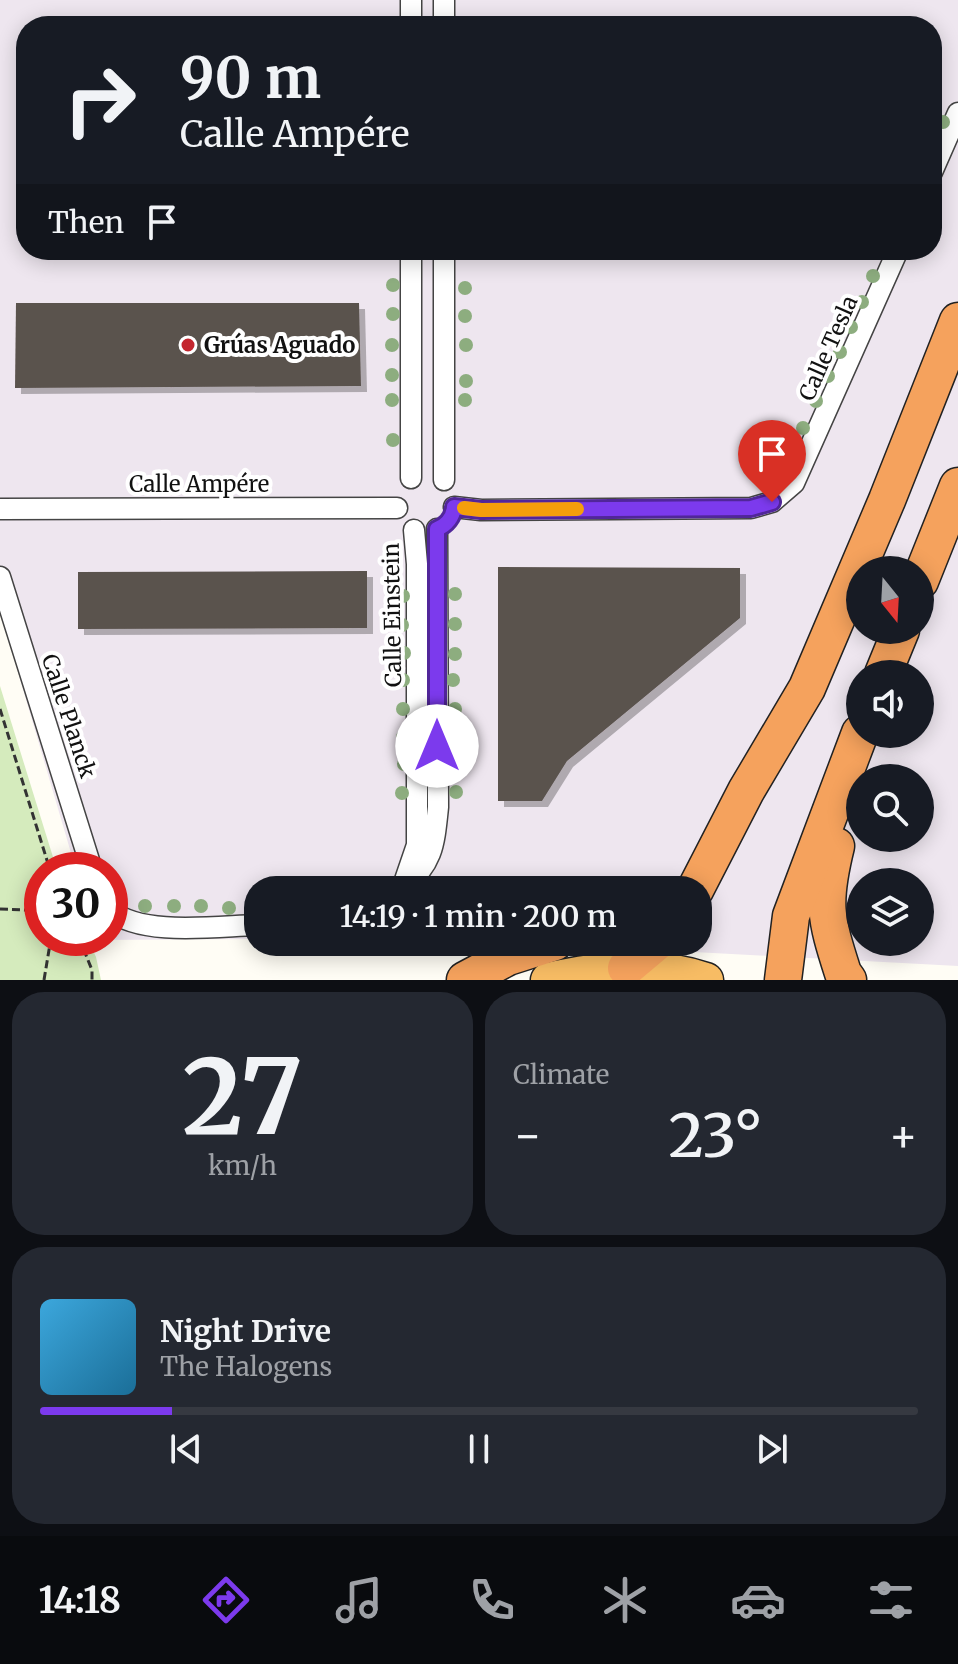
<!DOCTYPE html>
<meta charset="utf-8">
<style>
body{margin:0;font-family:Merriweather,serif;background:#242831;color:#f1f3f6;height:100vh;display:flex;flex-direction:column;font-size:30px;white-space:nowrap}
*{box-sizing:border-box;margin:0}
p{font-size:26px;color:#9ea1a6}
.icon{flex:none;width:44px;height:44px;fill:none;stroke:currentColor;stroke-width:2;stroke-linecap:round;stroke-linejoin:round}
.map{position:relative;height:980px;overflow:hidden}
.details{display:flex;flex-direction:column;gap:12px;padding:12px;background:#0d0f14;flex:1}
.details>*{flex:none}
.guide{position:absolute;left:16px;top:16px;width:926px;height:244px;border-radius:32px;box-shadow:0 4px 20px #0003;background:#171b24;color:#f1f3f6;overflow:hidden}
.needle{width:52px;rotate:162deg}
.controls{position:absolute;left:846px;top:556px;display:grid;gap:16px}
.controls a{display:grid;place-items:center;width:88px;height:88px;border-radius:50%;background:#171b24;box-shadow:0 4px 20px #0003;font-size:40px}
.speed{position:absolute;left:24px;top:852px;display:flex;gap:16px;font-size:40px;font-weight:700;text-align:center}
.speed>*{display:grid;place-content:center;width:104px;height:104px;border-radius:50%;background:#171b24;box-shadow:0 4px 20px #0003;line-height:1}
.speed .limit{border:12px solid #d22;background:#fff;color:#111}
.pin{position:absolute;display:grid;place-items:center;width:68px;height:68px;color:#fff;margin:-82px -34px;border-radius:50% 50% 50% 0;rotate:-45deg;box-shadow:0 0 8px #0007}
.pin .icon{rotate:45deg}
.me{position:absolute;width:88px;margin:-44px;rotate:0deg;stroke-linejoin:round;filter:drop-shadow(0 0 6px #0008)}
.turn{display:flex;align-items:center;gap:28px;height:168px;padding:0 32px;font-size:36px}
.turn .icon{width:104px;height:104px;stroke-width:2.5}
.turn b{display:block;font-size:56px;line-height:68px}
.then{display:flex;align-items:center;height:76px;padding:0 32px;background:#0003;gap:16px;font-size:30px}
.big{font-size:60px;font-weight:600;line-height:1.1}
.details .widget{flex:1;display:flex;flex-direction:column;justify-content:center;gap:12px;min-width:0;padding:0 28px;border-radius:32px;background:#242831}
.details .dial{align-items:center;gap:0}
.dial b{font-size:104px;line-height:1}
.song{display:flex;align-items:center;gap:24px}
.cover{width:96px;height:96px;border-radius:12px;background:linear-gradient(135deg,hsl(200 70% 55%),hsl(200 70% 35%))}
.played{height:8px;border-radius:4px;background:linear-gradient(90deg,#7c3aed 15%,#363941 15%)}
.keys{display:flex;justify-content:space-around;direction:ltr}
.heat{display:flex;justify-content:space-between;align-items:center;font-size:44px;direction:ltr}
.details .tiles{flex:1;display:grid;gap:12px;grid-template-columns:1fr 1fr}
.widget:last-child{grid-column:span 2}
.trip{position:absolute;left:244px;top:876px;width:468px;height:80px;border-radius:32px;background:#171b24;box-shadow:0 4px 20px #0003;font-weight:600;line-height:80px;text-align:center}
.dock{display:flex;height:128px;justify-content:space-around;align-items:center;background:#090b0e;color:#9ea1a6}
.dock .icon{width:56px;height:56px}
.dock .selected{color:#7c3aed}
.dock b{font-size:36px;color:#f1f3f6}
.map>svg:first-child{display:block}
.industrial{fill:#eee6ef;fill-rule:evenodd}
.green{fill:#d5ebbd}
.building{fill:#5a524d;filter:url(#shadow)}
.lines{fill:none;stroke-linecap:round;stroke-linejoin:round}
.minor-casing{stroke:#444;stroke-width:23}
.trunk-casing{stroke:#222;stroke-width:37}
.motorway-casing{stroke:#222;stroke-width:39}
.path{stroke:#333;stroke-width:3;stroke-dasharray:8 4;stroke-linecap:butt}
.minor{stroke:#fff;stroke-width:20}
.trunk{stroke:#f7bc64;stroke-width:34}
.motorway{stroke:#f5a25d;stroke-width:36}
.tree{fill:#8dad7f}
.route-casing{stroke:#51269a;stroke-width:20}
.route{stroke:#7c3aed;stroke-width:14}
.slow{stroke:#f59e0b;stroke-width:14}
.poi-dot{fill:#c4262e;stroke:#fff;stroke-width:3}
.labels{text-anchor:middle;dominant-baseline:central;stroke-width:8;stroke-linejoin:round;paint-order:stroke}
.poi-label{font-size:22px;font-weight:bold;fill:#111;stroke:#fff;text-anchor:start}
.street-label{font-size:22px;fill:#111;stroke:#fff}
</style>
<div class="map">
<svg width="958" height="980" viewBox="0 0 958 980">
<defs>
<filter id="shadow"><feDropShadow dx="6" dy="6" stdDeviation="0" flood-color="#0004"/></filter>
</defs>
<rect width="100%" height="100%" fill="#fffdf5"/>
<path class="industrial" d="M0,0H958V966L507,942H698V890H258V939L97,940L96,938H110V870H76L0,611ZM26,26H932V250H26ZM860,570H920V630H860ZM860,674H920V734H860ZM860,778H920V838H860ZM860,882H920V942H860Z"/>
<path class="green" d="M0,686L57,870H42V938H87L96,957L101,980H0Z"/>
<g class="building">
<path d="M16,303H359L361,386L15,388Z"/>
<path d="M498,567L740,568V618L567,761L542,801H498Z"/>
<path d="M367,571V628L78,629V572Z"/>
</g>
<g class="lines">
<g class="minor-casing">
<g id="minor">
<path d="M411,26V0"/>
<path d="M444,26V0"/>
<path d="M932,172L958,113"/>
<path d="M411,250V478"/>
<path d="M444,250V480"/>
<path d="M454,507L481,510L751,508L772,502L794,483L898,250"/>
<path d="M0,509L397,508"/>
<path d="M0,577L92,870"/>
<path d="M404,883L417,845V564L414,530"/>
<path d="M402,890C433,863 434,846 438,807L437,529"/>
<path d="M110,910C142,937 217,926 258,925"/>
</g>
</g>
<g class="trunk-casing">
<path id="trunk" d="M548,980C601,968 654,962 706,980"/>
</g>
<g class="motorway-casing">
<g id="motorway">
<path d="M920,581L958,486"/>
<path d="M883,674L901,630"/>
<path d="M836,846C822,903 825,917 843,973L848,980"/>
<path d="M695,890L746,791L807,688L887,500L958,321"/>
<path d="M626,968L657,942"/>
<path d="M465,980L508,957L555,942"/>
<path d="M783,980L791,916L860,733"/>
</g>
</g>
<g class="path">
<path d="M0,709L50,870"/>
<path d="M0,909L25,910L42,918"/>
<path d="M79,938L92,970V980"/>
<path d="M44,980L51,938"/>
</g>
<use href="#minor" class="minor"/>
<use href="#trunk" class="trunk"/>
<use href="#motorway" class="motorway"/>
</g>
<g class="tree">
<circle cx="943" cy="122" r="7"/>
<circle cx="873" cy="276" r="7"/>
<circle cx="393" cy="285" r="7"/>
<circle cx="465" cy="288" r="7"/>
<circle cx="862" cy="302" r="7"/>
<circle cx="393" cy="314" r="7"/>
<circle cx="465" cy="316" r="7"/>
<circle cx="851" cy="327" r="7"/>
<circle cx="392" cy="345" r="7"/>
<circle cx="466" cy="345" r="7"/>
<circle cx="840" cy="352" r="7"/>
<circle cx="392" cy="375" r="7"/>
<circle cx="828" cy="376" r="7"/>
<circle cx="466" cy="381" r="7"/>
<circle cx="392" cy="400" r="7"/>
<circle cx="465" cy="400" r="7"/>
<circle cx="816" cy="401" r="7"/>
<circle cx="803" cy="428" r="7"/>
<circle cx="393" cy="440" r="7"/>
<circle cx="455" cy="594" r="7"/>
<circle cx="403" cy="596" r="7"/>
<circle cx="455" cy="624" r="7"/>
<circle cx="402" cy="625" r="7"/>
<circle cx="404" cy="653" r="7"/>
<circle cx="455" cy="654" r="7"/>
<circle cx="403" cy="680" r="7"/>
<circle cx="453" cy="680" r="7"/>
<circle cx="403" cy="709" r="7"/>
<circle cx="455" cy="709" r="7"/>
<circle cx="454" cy="736" r="7"/>
<circle cx="403" cy="737" r="7"/>
<circle cx="404" cy="764" r="7"/>
<circle cx="454" cy="765" r="7"/>
<circle cx="456" cy="792" r="7"/>
<circle cx="402" cy="793" r="7"/>
<circle cx="145" cy="906" r="7"/>
<circle cx="174" cy="906" r="7"/>
<circle cx="201" cy="906" r="7"/>
<circle cx="229" cy="908" r="7"/>
</g>
<g class="lines">
<g class="route-casing">
<path id="route" d="M437,746V529C447,525 453,517 454,507L481,510L751,508L772,502"/>
</g>
<use href="#route" class="route"/>
<path class="slow" d="M464,508L481,510L577,509"/>
</g>
<circle class="poi-dot" cx="188" cy="345" r="8"/>
<g class="labels">
<g class="poi-label">
<text x="204" y="345">Grúas Aguado</text>
</g>
<g class="street-label">
<text transform="translate(828 348) rotate(-66)">Calle Tesla</text>
<text x="199" y="484">Calle Ampére</text>
<text transform="translate(392 615) rotate(-91)">Calle Einstein</text>
<text transform="translate(69 716) rotate(72)">Calle Planck</text>
</g>
</g>
</svg>
<div class="controls">
<a><svg class="needle" viewBox="-14 -14 28 28"><path d="M0-13l5 13h-10z" fill="#e53935"/><path d="M0 13l5-13h-10z" fill="#9ea1a6"/></svg></a>
<a><svg class="icon" aria-label="sound" viewBox="0 0 24 24"><path d="M4 9h4l5-4v14l-5-4H4zM17 9q2 3 0 6"/></svg></a>
<a><svg class="icon" aria-label="search" viewBox="0 0 24 24"><circle cx="10" cy="10" r="6"/><path d="M15 15l6 6"/></svg></a>
<a><svg class="icon" aria-label="layers" viewBox="0 0 24 24"><path d="M12 4l9 5-9 5-9-5zM3 14l9 5 9-5"/></svg></a>
</div>
<div class="speed"><div class="limit">30</div></div>
<div class="pin" style="left:772px;top:502px;background:#d93025"><svg class="icon" aria-label="arrive" viewBox="0 0 24 24"><path d="M6 21V4h12l-3 4 3 4H6"/></svg></div>
<svg class="me" style="left:437px;top:746px" viewBox="-20 -20 40 40"><circle r="19" fill="#fff"/><path d="M0-13L10 11 0 6-10 11z" fill="#7c3aed"/></svg>
<div class="trip">14:19 · 1 min · 200 m</div>
<div class="guide">
<div class="turn"><svg class="icon" aria-label="right" viewBox="0 0 24 24"><path d="M7 20v-9h11M14 6l5 5-5 5"/></svg><div><b>90 m</b>Calle Ampére</div></div>
<div class="then">Then<svg class="icon" aria-label="arrive" viewBox="0 0 24 24"><path d="M6 21V4h12l-3 4 3 4H6"/></svg></div>
</div>
</div>
<section class="details">
<div class="tiles">
<div class="widget dial"><b>27</b><p>km/h</p></div>
<div class="widget"><p>Climate</p>
<div class="heat"><a>−</a><b class="big">23°</b><a>+</a></div>
</div>
<div class="widget">
<div class="song"><i class="cover"></i><div><b>Night Drive</b><p>The Halogens</p></div></div>
<div class="played"></div>
<div class="keys"><svg class="icon" aria-label="previous" viewBox="0 0 24 24"><path d="M18 5L8 12l10 7zM5 5v14"/></svg><svg class="icon" aria-label="pause" viewBox="0 0 24 24"><path d="M8 5v14M16 5v14"/></svg><svg class="icon" aria-label="next" viewBox="0 0 24 24"><path d="M6 5l10 7-10 7zM19 5v14"/></svg></div>
</div>
</div>
</section>
<nav class="dock">
<b>14:18</b>
<svg class="icon selected" aria-label="directions" viewBox="0 0 24 24"><path d="M12 3l9 9-9 9-9-9zM9 14v-3h6M13 9l2 2-2 2"/></svg>
<svg class="icon" aria-label="music" viewBox="0 0 24 24"><path d="M9 18V5l10-2v13"/><circle cx="6" cy="18" r="3"/><circle cx="16" cy="16" r="3"/></svg>
<svg class="icon" aria-label="phone" viewBox="0 0 24 24"><path d="M5 4h4l2 5-3 2q2 4 5 5l2-3 5 2v4C11 20 4 13 5 4z"/></svg>
<svg class="icon" aria-label="climate" viewBox="0 0 24 24"><path d="M12 3v18M4 7l16 10M4 17L20 7"/></svg>
<svg class="icon" aria-label="car" viewBox="0 0 24 24"><path d="M5 17H2v-5l4-1 3-4h7l3 4 3 1v5h-3M9 17h6M6 11h13"/><circle cx="7" cy="17" r="2"/><circle cx="17" cy="17" r="2"/></svg>
<svg class="icon" aria-label="filters" viewBox="0 0 24 24"><path d="M4 7h16M4 17h16"/><circle cx="9" cy="7" r="2"/><circle cx="15" cy="17" r="2"/></svg>
</nav>
